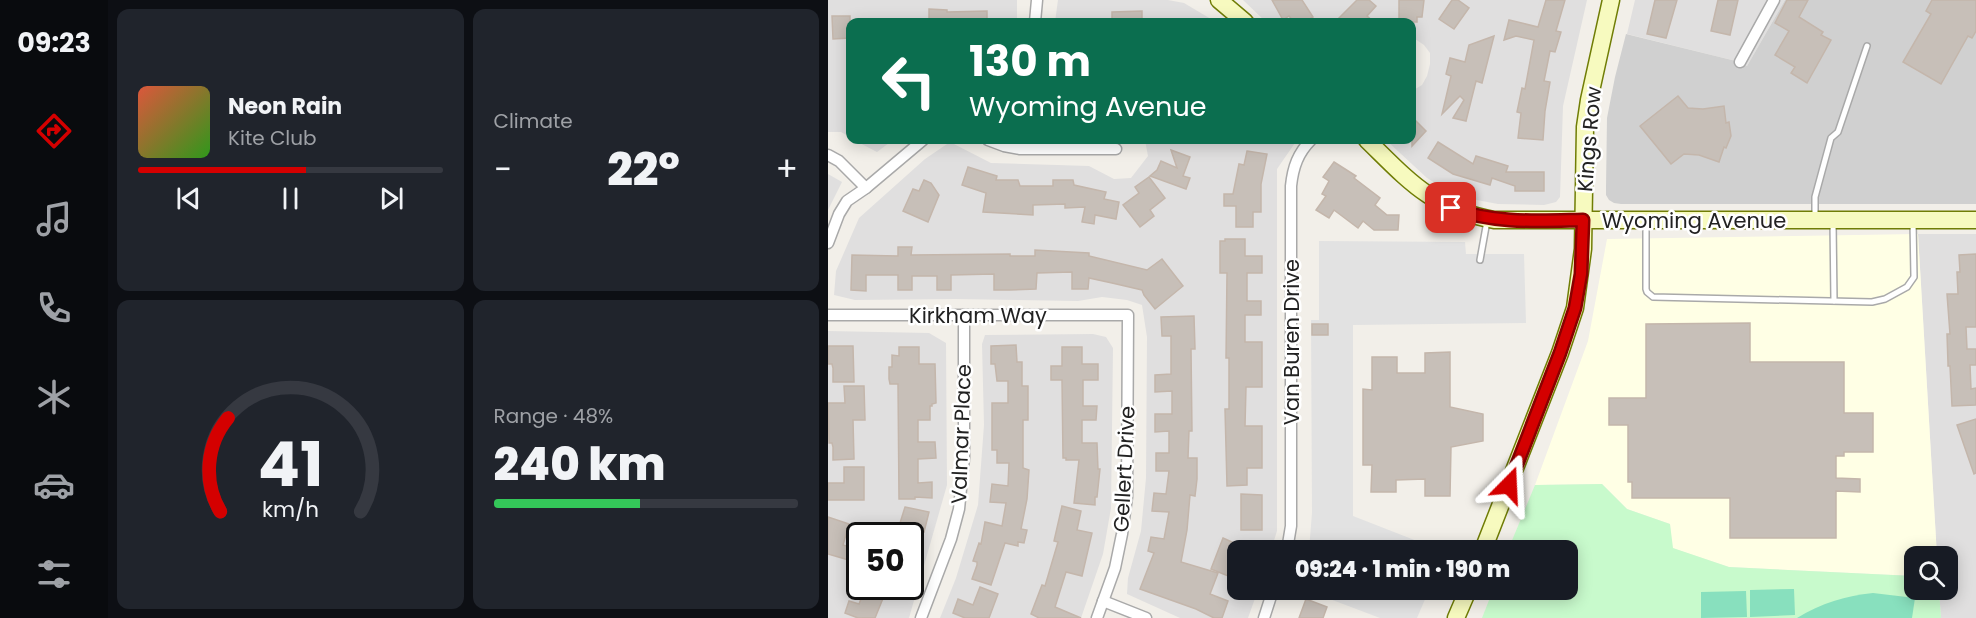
<!DOCTYPE html>
<meta charset="utf-8">
<style>
body{margin:0;font-family:Poppins,sans-serif;background:#20242c;color:#f1f3f6;height:100vh;display:flex;flex-direction:column;font-size:22px;white-space:nowrap}
*{box-sizing:border-box;margin:0}
p{font-size:20px;color:#9ea1a6}
.icon{flex:none;width:33px;height:33px;fill:none;stroke:currentColor;stroke-width:2;stroke-linecap:round;stroke-linejoin:round}
.map{position:relative;flex:1;overflow:hidden}
.side{display:flex;flex-direction:column;gap:9px;padding:9px;background:#0d0f14;width:720px}
.side>*{flex:none}
.banner{position:absolute;left:18px;top:18px;width:570px;height:126px;border-radius:12px;box-shadow:0 3px 15px #0003;background:#0b6e4f;color:#fff;overflow:hidden}
.fabs{position:absolute;left:1076px;top:546px;display:grid;gap:12px}
.fabs a{display:grid;place-items:center;width:54px;height:54px;border-radius:12px;background:#171b24;box-shadow:0 3px 15px #0003;font-size:30px}
.speed{position:absolute;left:18px;top:522px;display:flex;gap:12px;font-size:30px;font-weight:700;text-align:center}
.speed>*{display:grid;place-content:center;width:78px;height:78px;border-radius:50%;background:#171b24;box-shadow:0 3px 15px #0003;line-height:1}
.speed .limit{border:3px solid #111;border-radius:9px;background:#fff;color:#111}
.pin{position:absolute;display:grid;place-items:center;width:51px;height:51px;color:#fff;margin:-26px;border-radius:12px;box-shadow:0 3px 9px #0006}
.me{position:absolute;width:66px;margin:-33px;rotate:21deg;stroke-linejoin:round;filter:drop-shadow(0 0 4px #0008)}
.turn{display:flex;align-items:center;gap:21px;height:126px;padding:0 24px;font-size:27px}
.turn .icon{width:78px;height:78px;stroke-width:2.5}
.turn b{display:block;font-size:42px;line-height:51px}
.big{font-size:45px;font-weight:800;line-height:1.1}
.side .widget{flex:1;display:flex;flex-direction:column;justify-content:center;gap:9px;min-width:0;padding:0 21px;border-radius:12px;background:#20242c}
.side .dial{align-items:center;gap:0}
.dial svg{height:156px;overflow:visible;fill:none;stroke:#363941;stroke-width:7;stroke-linecap:round;text-anchor:middle}
.dial text{fill:#f1f3f6;stroke:none}
.song{display:flex;align-items:center;gap:18px}
.cover{width:72px;height:72px;border-radius:9px;background:linear-gradient(135deg,hsl(10 70% 55%),hsl(110 70% 35%))}
.played{height:6px;border-radius:3px;background:linear-gradient(90deg,#d40000 55%,#363941 55%)}
.keys{display:flex;justify-content:space-around;direction:ltr}
.heat{display:flex;justify-content:space-between;align-items:center;font-size:33px;direction:ltr}
.charge{height:9px;border-radius:4px;background:linear-gradient(90deg,#34c759 48%,#363941 0)}
.side .tiles{flex:1;display:grid;gap:9px;grid-template-columns:repeat(2,1fr)}
.trip{position:absolute;left:399px;top:540px;width:351px;height:60px;border-radius:12px;background:#171b24;box-shadow:0 3px 15px #0003;font-weight:800;line-height:60px;text-align:center}
main{display:flex;flex:1;min-height:0}
.menu{display:flex;flex-direction:column;width:108px;justify-content:space-around;align-items:center;background:#090b0e;color:#9ea1a6}
.menu .icon{width:42px;height:42px}
.menu .active{color:#d40000}
.menu b{font-size:27px;color:#f1f3f6}
.map>svg:first-child{display:block}
.residential{fill:#e0dfdf;fill-rule:evenodd}
.education{fill:#ffffe5}
.religious{fill:#d0d0d0}
.park{fill:#c8facc}
.pitch{fill:#88e0be}
.parking{fill:#e2e2e2}
.building{fill:#c7bfb8;stroke:#c4b6ab;stroke-width:1.5}
.lines{fill:none;stroke-linecap:round;stroke-linejoin:round}
.lane-casing{stroke:#a9a9a9;stroke-width:8}
.street-casing{stroke:#a9a9a9;stroke-width:13}
.secondary-casing{stroke:#707d05;stroke-width:19}
.lane{stroke:#fff;stroke-width:5}
.street{stroke:#fff;stroke-width:10}
.secondary{stroke:#f7fabf;stroke-width:16}
.route-casing{stroke:#8a0000;stroke-width:15}
.route{stroke:#d40000;stroke-width:10}
.labels{text-anchor:middle;dominant-baseline:central;stroke-width:5;stroke-linejoin:round;paint-order:stroke}
.street-label{font-size:21px;fill:#222;stroke:#fff}
</style>
<main>
<nav class="menu">
<b>09:23</b>
<svg class="icon active" aria-label="directions" viewBox="0 0 24 24"><path d="M12 3l9 9-9 9-9-9zM9 14v-3h6M13 9l2 2-2 2"/></svg>
<svg class="icon" aria-label="music" viewBox="0 0 24 24"><path d="M9 18V5l10-2v13"/><circle cx="6" cy="18" r="3"/><circle cx="16" cy="16" r="3"/></svg>
<svg class="icon" aria-label="phone" viewBox="0 0 24 24"><path d="M5 4h4l2 5-3 2q2 4 5 5l2-3 5 2v4C11 20 4 13 5 4z"/></svg>
<svg class="icon" aria-label="climate" viewBox="0 0 24 24"><path d="M12 3v18M4 7l16 10M4 17L20 7"/></svg>
<svg class="icon" aria-label="car" viewBox="0 0 24 24"><path d="M5 17H2v-5l4-1 3-4h7l3 4 3 1v5h-3M9 17h6M6 11h13"/><circle cx="7" cy="17" r="2"/><circle cx="17" cy="17" r="2"/></svg>
<svg class="icon" aria-label="filters" viewBox="0 0 24 24"><path d="M4 7h16M4 17h16"/><circle cx="9" cy="7" r="2"/><circle cx="15" cy="17" r="2"/></svg>
</nav>
<section class="side">
<div class="tiles">
<div class="widget">
<div class="song"><i class="cover"></i><div><b>Neon Rain</b><p>Kite Club</p></div></div>
<div class="played"></div>
<div class="keys"><svg class="icon" aria-label="previous" viewBox="0 0 24 24"><path d="M18 5L8 12l10 7zM5 5v14"/></svg><svg class="icon" aria-label="pause" viewBox="0 0 24 24"><path d="M8 5v14M16 5v14"/></svg><svg class="icon" aria-label="next" viewBox="0 0 24 24"><path d="M6 5l10 7-10 7zM19 5v14"/></svg></div>
</div>
<div class="widget"><p>Climate</p>
<div class="heat"><a>−</a><b class="big">22°</b><a>+</a></div>
</div>
<div class="widget dial"><svg viewBox="0 0 100 80">
<path d="M14 69A42 42 0 1 1 86 69"/>
<path d="M14 69A42 42 0 0 1 18 21" stroke="#d40000"/>
<text x="50" y="56" font-size="32" font-weight="700">41</text>
<text x="50" y="72" font-size="11">km/h</text>
</svg></div>
<div class="widget"><p>Range · 48%</p><b class="big">240 km</b><div class="charge"></div></div>
</div>
</section>
<div class="map">
<svg width="1148" height="618" viewBox="0 0 1148 618">
<rect width="100%" height="100%" fill="#f2efe9"/>
<g class="residential">
<path d="M0,0H189V18L187,22H22V137L13,132H0Z"/>
<path d="M230,0H340L356,3L388,22H227Z"/>
<path d="M415,0H759L735,106L732,197L728,202L716,205L670,204L638,198L625,194L599,178L558,140H584V91L594,85L599,76L602,64V53L596,45L584,37V22H438Z"/>
<path d="M807,0H957L919,66L908,61L799,34Z"/>
<path d="M26,140H65L49,152Z"/>
<path d="M317,140H469L449,169V531L443,550H410V590H430L420,618H352L299,594L300,578L313,531L318,478L319,337L314,305L299,300L274,297L250,301L127,299L27,300L6,295L8,271L31,218L97,159L122,142L163,163L261,166L286,179L303,178L320,156Z"/>
<path d="M0,174L14,182L0,210Z"/>
<path d="M1090,234H1148V618H1113L1111,590H1119V556H1109Z"/>
<path d="M0,331L101,333L118,343L119,485L81,618H0ZM32,536H82V586H32Z"/>
<path d="M265,334L278,337L285,348L283,508L275,554L253,618H112L128,578L150,505L156,425L154,344L157,335Z"/>
</g>
<path class="education" d="M1090,234L1109,556H1086V576L901,567L844,548L842,524L799,509L774,484L707,485L760,341L779,239Z"/>
<path class="religious" d="M957,0H1148V204H793L786,203L781,200L778,195V187L779,118L787,77L798,34L908,61L919,66Z"/>
<path class="park" d="M774,484L799,509L842,524L845,548L901,567L1086,576V590H1111L1113,618H654L665,590H740V550H680L707,485Z"/>
<g class="pitch">
<path d="M966,589L967,615L922,617V590Z"/>
<path d="M918,591L919,617L873,618V592Z"/>
<path d="M1045,593L1087,598L1084,618H969C993,603 1018,596 1045,593Z"/>
</g>
<g class="parking">
<path d="M491,241L637,242L638,254H696L698,323L525,325V516L612,550H481L484,513L483,320H491Z"/>
<path d="M478,590H601L589,618H552Z"/>
</g>
<g class="building">
<path d="M444,0H474L485,17L477,22H466L461,16L455,20Z"/>
<path d="M529,0H541L548,6L539,16L546,22H507Z"/>
<path d="M571,0H596L594,17H589V22H571Z"/>
<path d="M624,0H630L641,8L626,29L611,19Z"/>
<path d="M718,0H737L728,31L733,32L727,52L722,51L716,81L722,82L717,111L715,140L690,138L693,113L689,112L694,88L697,89L706,40L688,36L676,40L681,20L710,27Z"/>
<path d="M827,0H849L838,38L819,34Z"/>
<path d="M890,0H910L902,35L883,31Z"/>
<path d="M959,0H980L971,17L995,32L993,35L1003,40L979,83L963,73L967,67L947,55L961,31L947,23Z"/>
<path d="M1104,0H1148V31L1144,38L1140,36L1113,84L1075,62L1103,14L1098,11Z"/>
<path d="M101,9L119,10V12L159,11V22H101Z"/>
<path d="M314,11V22H284V12Z"/>
<path d="M4,16H22V38L5,39Z"/>
<path d="M666,36L654,83L648,81L638,121L625,118L636,100L632,96L614,114L623,76L618,74L622,58L637,62L641,45Z"/>
<path d="M850,96L860,108L875,109L896,106L898,123L901,122L903,136L898,148L896,147L891,162L871,155L856,154L843,164L812,126Z"/>
<path d="M584,117L598,131L584,146Z"/>
<path d="M610,142L645,164L648,156L680,166L678,172H716V191H687V186L664,178L662,185L625,174L600,158Z"/>
<path d="M343,150L362,157L355,176L362,178L358,189L322,176L329,170L333,161L349,168Z"/>
<path d="M419,151L439,154L433,184V212H425V227H408V206H396V194H405L411,164L416,165Z"/>
<path d="M506,162L528,176L526,178L552,198L547,205L559,215H571L570,230H546L535,221L530,228L506,210L501,218L488,210L498,196L494,194L501,181L495,177Z"/>
<path d="M140,167L169,176L168,180H190L192,186H225V180H245L246,185L278,192L276,199L291,202L288,219L267,215L266,224L254,222L257,207L237,208V204L205,205V215L155,212L158,193L134,185Z"/>
<path d="M321,177L337,198L322,210L326,216L312,227L295,205L311,193L307,187Z"/>
<path d="M96,180L103,183L111,195L100,222L75,211L85,189L91,191Z"/>
<path d="M397,239H417V256H434V273H419V301H433V315H417V342H434V387H418L417,426H434V468H419V485L399,486L397,409H401V358H398L399,273H392V241H397Z"/>
<path d="M70,247H84L83,255L182,254V256H207V250L261,253V256L319,270L334,259L355,286L327,309L316,295L314,290L284,283L261,278L260,289H244V272L209,273L208,289L182,290H166V274L123,275V290H109V276H84V290H70V275H38V291L23,290L24,255L70,256Z"/>
<path d="M1148,254V327H1138L1139,349H1148V365H1142L1143,389L1148,388V405L1124,406L1122,366H1120V363L1119,334H1122L1119,294H1130L1129,272H1132L1131,255Z"/>
<path d="M366,316L367,349H363L364,431H361L360,458H369V479L367,496L362,495L359,530L353,562L390,573L382,594L400,601L394,618H386L368,609L312,589L326,553L320,551L323,537L336,539L341,512L324,511L326,493L338,494L341,471H328V453H341V431L327,432V414H344V391L327,392V375L343,374V336H334L333,317Z"/>
<path d="M922,323V362H1016V413H1045V452H1016V456H1008V478L1032,479V492L1008,491V538H902V498H804V482H800V425H781V398H818V324Z"/>
<rect x="484" y="324" width="16" height="11"/>
<path d="M188,345L189,362H194V386H200V420H195V468L201,470L199,499L193,529L199,530L196,543L190,542V546L177,543L163,585L144,579L149,565V562L145,561L151,543L153,544L157,522L174,526L178,503L162,502L164,484L180,486L181,463H169V450H164V403H180V381H169L167,364H163V346Z"/>
<path d="M0,346H25L26,382H5V368L4,364H0Z"/>
<path d="M71,347H91V364H107L108,403L104,404V406H102V420H90V442H107L108,458L90,459V483L104,482V498L87,497V499H71L70,384H62L61,379V367H64V355L71,356Z"/>
<path d="M234,347H254V364H270V380H255V406H269L268,420H254V443H269L270,469H272L269,497H267V505L246,503L251,460H238V458H235L234,380H223V366H234Z"/>
<path d="M622,352V407L655,414V441L623,447L622,496H597V479L568,480V492H543L544,465H535V389L544,390V357H569V373H597V353Z"/>
<path d="M16,386H36L37,420H25L26,459L5,460V447L4,443H1L0,403H17Z"/>
<path d="M1148,419V473L1146,474L1129,425Z"/>
<path d="M16,467H36V500H0V483H16Z"/>
<path d="M413,494L434,495V530H413Z"/>
<path d="M234,506L253,511L249,530L264,533L254,576L238,572L227,607L253,618H211L203,614L214,585L217,586L230,542L226,541Z"/>
<path d="M77,507L101,512L96,532L90,530L89,536H68Z"/>
<path d="M0,517L21,524L15,545L28,549L24,561L0,554Z"/>
<path d="M395,538L413,546L411,550H410V580L383,569Z"/>
<path d="M38,586H60L47,618H30L17,613L21,601L31,604Z"/>
<path d="M152,587L170,594L161,618H137L125,613L130,599L145,605Z"/>
<path d="M478,599L499,607L495,618H471Z"/>
</g>
<g class="lines">
<g class="lane-casing">
<g id="lane">
<path d="M987,219V197L1003,138L1010,132L1039,46"/>
<path d="M1005,222L1006,301"/>
<path d="M818,224V289L819,292L825,297L1044,302L1057,299L1079,287L1086,277L1085,222"/>
<path d="M652,260L659,221"/>
</g>
</g>
<g class="street-casing">
<g id="street">
<path d="M207,22L209,0"/>
<path d="M912,62L946,0"/>
<path d="M160,140L176,146L192,149H288"/>
<path d="M0,155L11,161L38,188"/>
<path d="M0,243L11,214L19,201L38,188L95,140"/>
<path d="M0,315H300L299,497L294,534L287,568L269,618"/>
<path d="M459,550L463,526V186C465,167 470,153 483,140"/>
<path d="M275,601L318,618"/>
<path d="M93,618L123,539L131,509L136,458V315"/>
<path d="M436,618L445,590"/>
</g>
</g>
<g class="secondary-casing">
<g id="secondary">
<path d="M391,0L417,22"/>
<path d="M539,140C582,182 603,208 666,220H1148"/>
<path d="M655,550L732,353L747,308L755,249L757,127L761,100L783,0"/>
<path d="M628,618L640,590"/>
</g>
</g>
<use href="#lane" class="lane"/>
<use href="#street" class="street"/>
<use href="#secondary" class="secondary"/>
</g>
<g class="lines">
<g class="route-casing">
<path id="route" d="M623,208C667,224 709,221 755,220L753,274L747,308L732,353L681,485"/>
</g>
<use href="#route" class="route"/>
</g>
<g class="labels">
<g class="street-label">
<text transform="translate(761 139) rotate(-85)">Kings Row</text>
<text x="866" y="220">Wyoming Avenue</text>
<text x="150" y="315">Kirkham Way</text>
<text transform="translate(463 342) rotate(-90)">Van Buren Drive</text>
<text transform="translate(133 434) rotate(-88)">Valmar Place</text>
<text transform="translate(296 469) rotate(-87)">Gellert Drive</text>
</g>
</g>
</svg>
<div class="fabs">
<a><svg class="icon" aria-label="search" viewBox="0 0 24 24"><circle cx="10" cy="10" r="6"/><path d="M15 15l6 6"/></svg></a>
</div>
<div class="speed"><div class="limit">50</div></div>
<div class="pin" style="left:623px;top:208px;background:#d93025"><svg class="icon" aria-label="arrive" viewBox="0 0 24 24"><path d="M6 21V4h12l-3 4 3 4H6"/></svg></div>
<svg class="me" style="left:681px;top:485px" viewBox="-20 -20 40 40"><path d="M0-17L14 15 0 8-14 15z" fill="#d40000" stroke="#fff" stroke-width="4"/></svg>
<div class="trip">09:24 · 1 min · 190 m</div>
<div class="banner">
<div class="turn"><svg class="icon" aria-label="left" viewBox="0 0 24 24"><path d="M17 20v-9H6M10 6l-5 5 5 5"/></svg><div><b>130 m</b>Wyoming Avenue</div></div>
</div>
</div>
</main>
